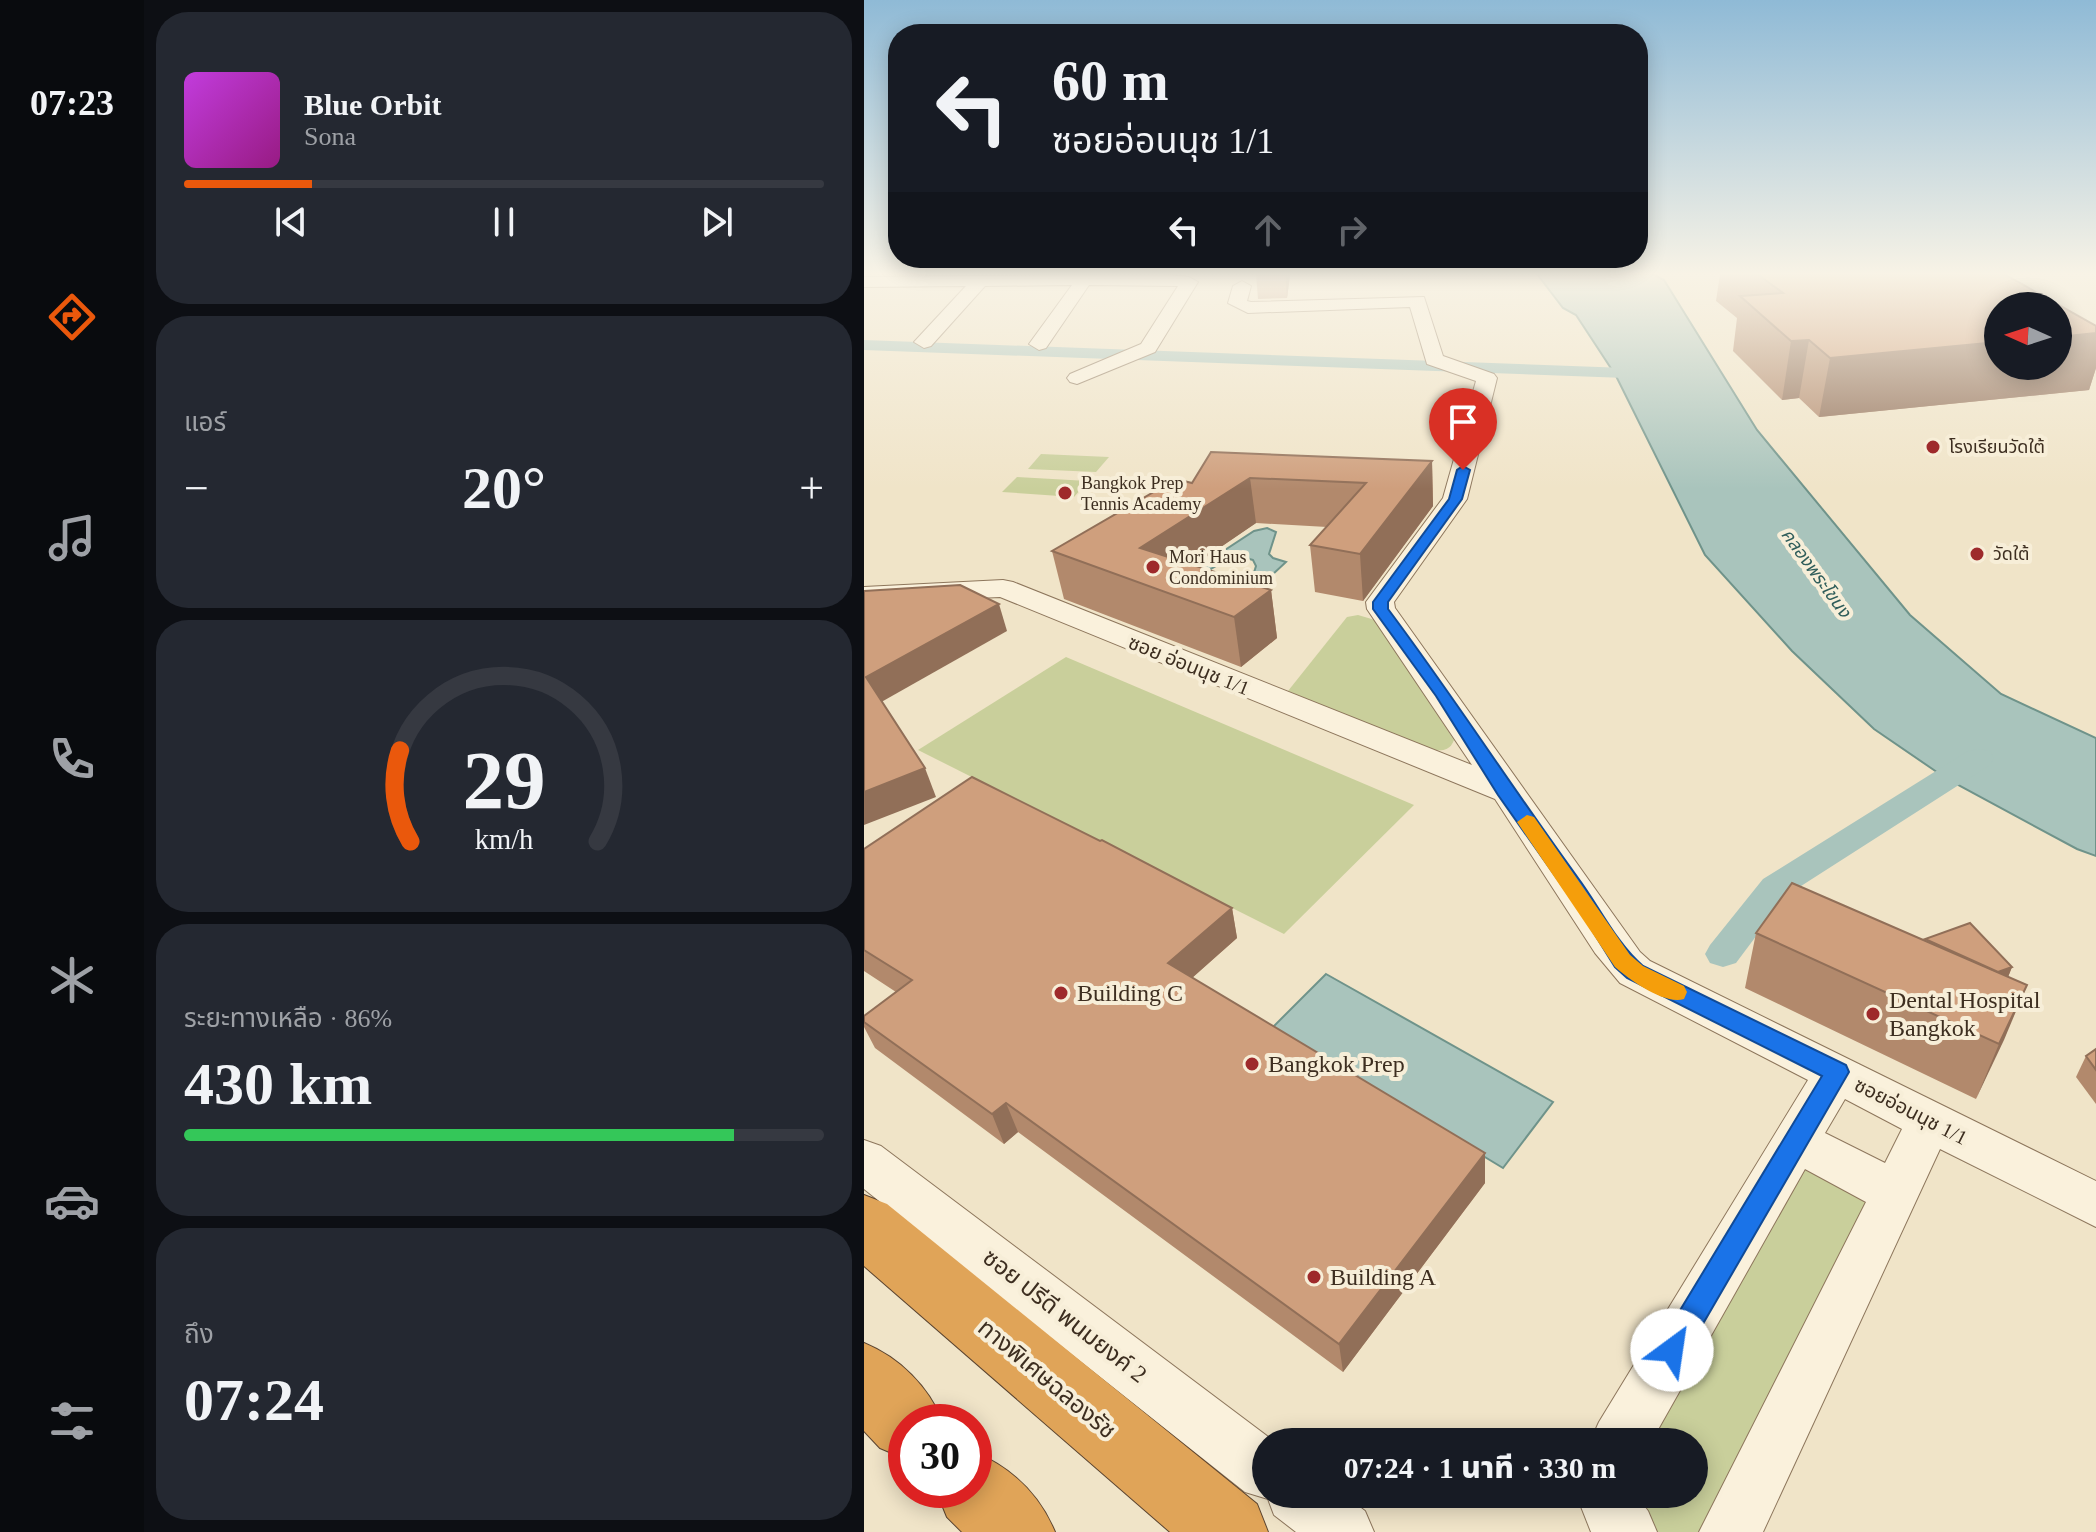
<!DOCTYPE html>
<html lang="th">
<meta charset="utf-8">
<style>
body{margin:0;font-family:"Times New Roman","Noto Sans Thai",serif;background:#242831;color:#f1f3f6;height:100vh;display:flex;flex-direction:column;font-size:30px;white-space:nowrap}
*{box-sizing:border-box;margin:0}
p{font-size:26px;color:#9ea1a6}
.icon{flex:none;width:44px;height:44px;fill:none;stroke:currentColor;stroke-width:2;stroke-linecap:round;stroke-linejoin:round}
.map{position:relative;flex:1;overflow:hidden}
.sheet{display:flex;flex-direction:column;gap:12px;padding:12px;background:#0d0f14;width:720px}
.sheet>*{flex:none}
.guide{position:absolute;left:24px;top:24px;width:760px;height:244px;border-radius:32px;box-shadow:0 4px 20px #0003;background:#171b24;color:#f1f3f6;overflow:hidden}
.needle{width:52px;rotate:273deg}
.tools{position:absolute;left:1120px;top:292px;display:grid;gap:16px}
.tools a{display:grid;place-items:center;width:88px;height:88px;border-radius:50%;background:#171b24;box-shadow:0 4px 20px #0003;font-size:40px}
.speed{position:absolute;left:24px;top:1404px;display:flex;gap:16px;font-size:40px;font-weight:700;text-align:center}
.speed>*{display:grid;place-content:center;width:104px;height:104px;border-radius:50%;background:#171b24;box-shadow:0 4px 20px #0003;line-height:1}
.speed .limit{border:12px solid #d22;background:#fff;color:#111}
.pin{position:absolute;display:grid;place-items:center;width:68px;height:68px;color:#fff;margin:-82px -34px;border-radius:50% 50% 50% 0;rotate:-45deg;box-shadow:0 0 8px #0007}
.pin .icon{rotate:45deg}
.me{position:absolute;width:88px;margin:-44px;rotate:31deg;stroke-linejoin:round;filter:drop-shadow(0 0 6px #0008)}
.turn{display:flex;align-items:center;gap:28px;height:168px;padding:0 32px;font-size:36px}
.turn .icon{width:104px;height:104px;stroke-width:2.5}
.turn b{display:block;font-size:56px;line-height:68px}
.lanes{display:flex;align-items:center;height:76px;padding:0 32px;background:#0003;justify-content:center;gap:40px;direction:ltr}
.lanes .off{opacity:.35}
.big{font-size:60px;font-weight:800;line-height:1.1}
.sheet .card{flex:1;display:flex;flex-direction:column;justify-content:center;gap:12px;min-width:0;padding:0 28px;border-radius:32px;background:#242831}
.sheet .dial{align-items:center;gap:0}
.dial svg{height:208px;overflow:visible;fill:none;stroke:#363941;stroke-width:7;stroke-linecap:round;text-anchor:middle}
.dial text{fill:#f1f3f6;stroke:none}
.song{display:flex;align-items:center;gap:24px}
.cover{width:96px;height:96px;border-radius:12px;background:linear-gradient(135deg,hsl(290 70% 55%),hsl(310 70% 35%))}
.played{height:8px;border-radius:4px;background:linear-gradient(90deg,#ea580c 20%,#363941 20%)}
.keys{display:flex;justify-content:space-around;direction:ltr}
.heat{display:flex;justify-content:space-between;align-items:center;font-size:44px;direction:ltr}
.charge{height:12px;border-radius:6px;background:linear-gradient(90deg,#34c759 86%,#363941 0)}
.trip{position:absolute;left:388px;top:1428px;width:456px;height:80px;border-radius:40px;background:#171b24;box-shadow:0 4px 20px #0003;font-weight:800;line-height:80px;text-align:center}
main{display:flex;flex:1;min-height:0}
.dock{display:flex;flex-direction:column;width:144px;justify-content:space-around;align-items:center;background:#090b0e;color:#9ea1a6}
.dock .icon{width:56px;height:56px}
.dock .selected{color:#ea580c}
.dock b{font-size:36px;color:#f1f3f6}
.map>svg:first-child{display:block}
.green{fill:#c9cf9b}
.water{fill:#a9c4bc;stroke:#6f938a;stroke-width:2}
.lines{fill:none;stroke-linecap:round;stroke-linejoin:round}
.canal{fill:#a9c4bc;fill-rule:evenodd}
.minor-casing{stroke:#8d765c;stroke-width:2}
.highway-casing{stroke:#5b4430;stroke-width:2}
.minor{fill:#faf1dc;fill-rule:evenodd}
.highway{fill:#e0a458;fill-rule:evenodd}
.wall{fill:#b2896c}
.shaded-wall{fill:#916f58}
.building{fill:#cf9f7d;stroke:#916f58;stroke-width:2}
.route{fill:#1a73e8;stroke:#114b97;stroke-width:2}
.slow{fill:#f59e0b}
.poi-dot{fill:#9e2a2b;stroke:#f7eed8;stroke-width:3}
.labels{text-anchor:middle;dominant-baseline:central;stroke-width:8;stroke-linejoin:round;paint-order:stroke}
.far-poi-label{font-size:18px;fill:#3d2e20;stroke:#f7eed8;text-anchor:start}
.far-water-label{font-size:18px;font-style:italic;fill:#2f5d5a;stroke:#f7eed8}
.street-label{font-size:20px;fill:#3d2e20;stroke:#f7eed8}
.near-poi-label{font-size:24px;fill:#3d2e20;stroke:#f7eed8;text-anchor:start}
.near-street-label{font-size:24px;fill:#3d2e20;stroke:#f7eed8}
</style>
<main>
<nav class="dock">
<b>07:23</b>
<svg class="icon selected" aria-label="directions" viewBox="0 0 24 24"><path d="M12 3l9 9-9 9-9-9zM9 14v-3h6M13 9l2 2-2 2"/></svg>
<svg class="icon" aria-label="music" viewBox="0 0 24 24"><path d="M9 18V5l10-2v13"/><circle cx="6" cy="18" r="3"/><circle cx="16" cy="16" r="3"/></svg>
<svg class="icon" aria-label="phone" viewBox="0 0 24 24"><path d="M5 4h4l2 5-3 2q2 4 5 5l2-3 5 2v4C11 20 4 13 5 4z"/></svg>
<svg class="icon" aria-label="climate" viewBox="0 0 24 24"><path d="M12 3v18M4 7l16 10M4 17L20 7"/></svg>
<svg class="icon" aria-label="car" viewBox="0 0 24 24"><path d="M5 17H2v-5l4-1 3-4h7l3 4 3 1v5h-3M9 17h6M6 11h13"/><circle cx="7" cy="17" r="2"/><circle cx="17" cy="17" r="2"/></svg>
<svg class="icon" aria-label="filters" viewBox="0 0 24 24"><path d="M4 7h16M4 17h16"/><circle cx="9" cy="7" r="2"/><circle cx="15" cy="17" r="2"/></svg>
</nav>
<section class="sheet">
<div class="card">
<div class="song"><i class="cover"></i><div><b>Blue Orbit</b><p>Sona</p></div></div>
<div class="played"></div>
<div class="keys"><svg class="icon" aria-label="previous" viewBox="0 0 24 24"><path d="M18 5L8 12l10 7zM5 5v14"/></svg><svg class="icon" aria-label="pause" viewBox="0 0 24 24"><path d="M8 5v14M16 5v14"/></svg><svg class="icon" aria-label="next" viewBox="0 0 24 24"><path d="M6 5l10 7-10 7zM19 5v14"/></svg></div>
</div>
<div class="card"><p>แอร์</p>
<div class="heat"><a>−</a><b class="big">20°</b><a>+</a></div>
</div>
<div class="card dial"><svg viewBox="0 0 100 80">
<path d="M14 69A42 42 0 1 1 86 69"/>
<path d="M14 69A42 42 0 0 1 10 34" stroke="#ea580c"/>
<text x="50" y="56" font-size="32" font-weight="700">29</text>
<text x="50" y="72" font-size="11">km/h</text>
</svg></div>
<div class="card"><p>ระยะทางเหลือ · 86%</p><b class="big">430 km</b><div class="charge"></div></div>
<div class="card"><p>ถึง</p><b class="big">07:24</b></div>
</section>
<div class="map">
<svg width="1232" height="1532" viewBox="0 0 1232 1532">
<rect width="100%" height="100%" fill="#f0e4c8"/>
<g class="green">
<path d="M177,454L245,457L232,472L164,469Z"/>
<path d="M153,477L224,481L210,497L138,492Z"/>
<path d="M494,615L511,620L590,740C586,751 578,751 568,750L424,691L483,617Z"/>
<path d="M202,657L550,805L420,934L54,750Z"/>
<path d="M939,1156L1017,1193L847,1532H790L767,1494H830V1442H782Z"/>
</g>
<g class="water">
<path d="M673,274H789L800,280L893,430L1046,615L1137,694L1232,738V856L1213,849L1083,779L1010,729L928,651L841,555L752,376L712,315L699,308Z"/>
<path d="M403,528L412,532L405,554L409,558L422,562L392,590L385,588L392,566L389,560C365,551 339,575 320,587L309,584L390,531Z"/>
<path d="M462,974L689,1102L639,1168L408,1028Z"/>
</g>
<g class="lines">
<g class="canal">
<path d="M0,340L789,369L798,374L789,379L0,350Z"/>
<path d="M1115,749L1126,751L1130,758L1126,765L923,895L872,963L859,967L846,963L841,954L846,945L899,879L1104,751Z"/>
</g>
<g class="minor-casing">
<g id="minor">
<path d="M297,274L325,277L334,282L291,352L213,384L206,382L203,378L206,374L277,344L314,286L225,285L182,348L175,350L165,344L208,285L121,286L67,346L60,348L50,342L102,286L0,287V277Z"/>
<path d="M378,281L387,286L383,301L387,302L560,297L579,356L630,374L633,378L603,499L530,602L531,608L776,952L786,961L1232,1181V1227L1076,1149L899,1532H835L1002,1202L941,1169L787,1442H726L735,1422L944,1080L756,983L731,953L631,799L136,597L0,603V587L139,580L149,582L608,765L503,609L502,602L579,498L612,381L563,364L546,307L384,313L364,303L369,286ZM981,1099L1038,1129L1021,1163L961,1133Z"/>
<path d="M0,1140L17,1146L411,1442H402V1494H479L501,1511L510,1532H432L410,1515L404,1499L381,1492L0,1189Z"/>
<path d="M712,1494H771L784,1511L793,1532H727Z"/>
</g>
</g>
<g class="highway-casing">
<g id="highway">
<path d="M0,1195L23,1204L393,1504L404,1532H306L0,1266Z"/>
<path d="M0,1343C36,1358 64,1386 79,1422H42V1459L16,1448L0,1431Z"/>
<path d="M110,1452C148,1468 175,1494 191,1532H98L83,1517L72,1490H110Z"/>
</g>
</g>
<use href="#minor" class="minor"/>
<use href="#highway" class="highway"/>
</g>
<g class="wall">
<path d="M392,274H426L423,298L394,299Z"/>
<path d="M856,274H1140L1232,326V368L1225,390L955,417L935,398L918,400L869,351L873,318L852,301Z"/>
<path d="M568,461L569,506L499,601L451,592L446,545L463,527L392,523L330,565L407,590L413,638L377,667L200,599L188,551L328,483Z"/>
<path d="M236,841L368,908L373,938L328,978L621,1153V1183L479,1372L154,1132L140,1144L11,1048L0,1027V1016L32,992L0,971V849Z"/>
<path d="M892,933L1060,940L1148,967L1144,977L1163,985L1112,1099L881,988Z"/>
<path d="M1232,1049V1104L1212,1077L1222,1056Z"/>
</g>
<g class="shaded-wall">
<path d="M421,274H426V276L423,298Z"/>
<path d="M1232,333V368L1225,390L955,417L966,358L1134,342V366H1194V337Z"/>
<path d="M945,340L935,398L918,400L927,341Z"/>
<path d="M568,461L569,506L499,601L496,554Z"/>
<path d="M386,478L392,523L294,590L276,548Z"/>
<path d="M407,590L413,638L377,667L370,617Z"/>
<path d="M135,604L143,631L12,705L2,677Z"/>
<path d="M61,768L72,797L0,825V792Z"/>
<path d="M368,908L373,938L311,993L304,963Z"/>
<path d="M1148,967L1140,987L1103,984Z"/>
<path d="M1163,985L1140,1040L1112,1099L1135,1044Z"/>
<path d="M142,1103L154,1132L140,1144L128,1114Z"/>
<path d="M621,1153V1183L479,1372L475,1344Z"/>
</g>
<g class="building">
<path d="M893,274H1140L1232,326V333L1194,337V306H1134V342L966,358L945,340L927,341L876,296L919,293Z"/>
<path d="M347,452L568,461L496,554L446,545L502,483L386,478L276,548L407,590L370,617L188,551L312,479L328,483Z"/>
<path d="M96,585L135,604L2,677L61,768L0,792V591Z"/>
<path d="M108,777L236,841L238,840L368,908L304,963L621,1153L475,1344L142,1103L128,1114L0,1022V1016L48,980L0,950V849Z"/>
<path d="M928,883L1163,985L1135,1044L892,933Z"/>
<path d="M1106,923L1148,967L1134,972L1061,939Z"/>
<path d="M1232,1049V1070L1222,1056Z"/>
</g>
<linearGradient id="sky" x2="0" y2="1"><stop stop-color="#8fbad6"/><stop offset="0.56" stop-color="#f8f3e6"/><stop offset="1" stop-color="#f8f3e6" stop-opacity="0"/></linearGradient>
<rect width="1232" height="489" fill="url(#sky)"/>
<path class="route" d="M599,466L606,470L598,499L524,602V609C590,697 649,789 714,878C735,906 752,943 779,966L982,1065L985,1072L818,1360L808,1365L798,1360L794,1350L798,1340L958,1076L763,978L751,967L718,914L634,795L572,696L509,609V602L585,499L593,470Z"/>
<path class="slow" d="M663,815L670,817L766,955L779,966L820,986L823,992L820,999C800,1005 766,980 751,967L653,822Z"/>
<g class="poi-dot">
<circle cx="1069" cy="447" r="8"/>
<circle cx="201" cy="493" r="8"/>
<circle cx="1113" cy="554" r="8"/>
<circle cx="289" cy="567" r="8"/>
<circle cx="197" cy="993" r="8"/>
<circle cx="1009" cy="1014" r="8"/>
<circle cx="388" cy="1064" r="8"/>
<circle cx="450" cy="1277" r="8"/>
</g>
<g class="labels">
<g class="far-poi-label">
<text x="1085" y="447">โรงเรียนวัดใต้</text>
<text x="217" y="483">Bangkok Prep<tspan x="217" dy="21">Tennis Academy</tspan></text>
<text x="1129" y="554">วัดใต้</text>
<text x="305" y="557">Mori Haus<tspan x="305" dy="21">Condominium</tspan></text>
</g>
<g class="far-water-label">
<text transform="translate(952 573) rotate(54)">คลองพระโขนง</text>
</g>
<g class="street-label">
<text transform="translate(325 665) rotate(22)">ซอย อ่อนนุช 1/1</text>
<text transform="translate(1047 1111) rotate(27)">ซอยอ่อนนุช 1/1</text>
</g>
<g class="near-poi-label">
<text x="213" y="993">Building C</text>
<text x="1025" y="1000">Dental Hospital<tspan x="1025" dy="28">Bangkok</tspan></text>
<text x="404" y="1064">Bangkok Prep</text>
<text x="466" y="1277">Building A</text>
</g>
<g class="near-street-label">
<text transform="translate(201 1316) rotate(38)">ซอย ปรีดี พนมยงค์ 2</text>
<text transform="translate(183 1379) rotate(40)">ทางพิเศษฉลองรัช</text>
</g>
</g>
</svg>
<div class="tools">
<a><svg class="needle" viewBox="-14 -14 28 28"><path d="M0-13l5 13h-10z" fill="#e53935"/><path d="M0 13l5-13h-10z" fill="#9ea1a6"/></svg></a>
</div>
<div class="speed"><div class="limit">30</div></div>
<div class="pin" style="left:599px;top:470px;background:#d93025"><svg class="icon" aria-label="arrive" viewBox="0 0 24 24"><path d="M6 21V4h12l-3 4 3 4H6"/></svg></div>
<svg class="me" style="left:808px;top:1350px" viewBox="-20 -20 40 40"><circle r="19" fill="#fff"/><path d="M0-13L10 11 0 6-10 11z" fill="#1a73e8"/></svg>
<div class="trip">07:24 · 1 นาที · 330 m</div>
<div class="guide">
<div class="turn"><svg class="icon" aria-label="left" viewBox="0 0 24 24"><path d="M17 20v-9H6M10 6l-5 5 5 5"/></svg><div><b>60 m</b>ซอยอ่อนนุช 1/1</div></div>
<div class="lanes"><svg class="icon" aria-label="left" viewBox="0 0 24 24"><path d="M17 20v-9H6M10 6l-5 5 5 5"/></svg><svg class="icon off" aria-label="ahead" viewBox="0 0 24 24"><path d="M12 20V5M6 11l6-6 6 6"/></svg><svg class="icon off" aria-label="right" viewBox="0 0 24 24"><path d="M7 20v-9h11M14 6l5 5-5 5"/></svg></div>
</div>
</div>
</main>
